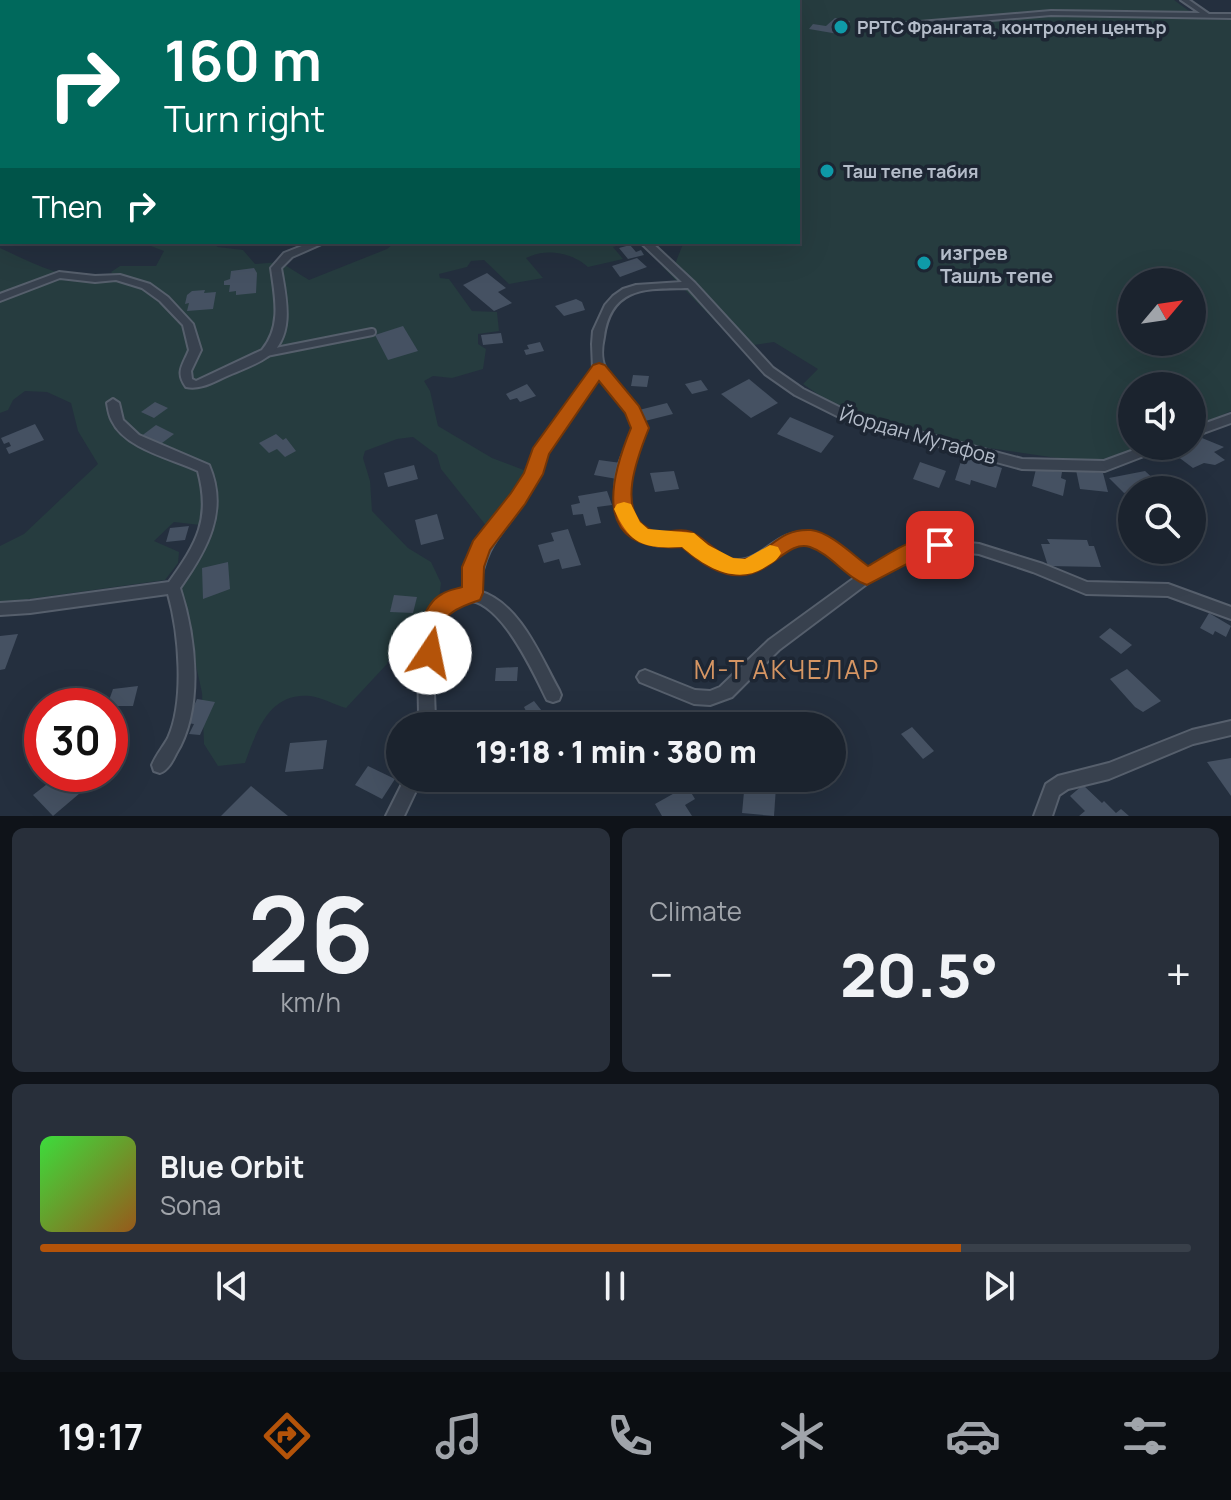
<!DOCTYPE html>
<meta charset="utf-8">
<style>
body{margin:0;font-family:Manrope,sans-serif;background:#282f3a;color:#f1f3f6;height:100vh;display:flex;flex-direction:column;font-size:30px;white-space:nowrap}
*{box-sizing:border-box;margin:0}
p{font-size:26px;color:#a0a4aa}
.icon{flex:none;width:44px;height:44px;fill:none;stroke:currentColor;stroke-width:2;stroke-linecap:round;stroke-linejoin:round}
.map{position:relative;height:816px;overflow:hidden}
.side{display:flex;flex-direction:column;gap:12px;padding:12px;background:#0f1319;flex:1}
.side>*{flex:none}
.guide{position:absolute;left:0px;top:0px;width:800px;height:244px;box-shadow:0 8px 32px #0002,0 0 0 2px #39404a;background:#00695c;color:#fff;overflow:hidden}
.needle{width:52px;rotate:61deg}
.controls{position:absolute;left:1118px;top:268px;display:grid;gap:16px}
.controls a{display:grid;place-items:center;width:88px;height:88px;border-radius:50%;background:#1b232e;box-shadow:0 8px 32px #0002,0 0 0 2px #39404a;font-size:40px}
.speed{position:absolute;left:24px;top:688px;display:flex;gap:16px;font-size:40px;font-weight:700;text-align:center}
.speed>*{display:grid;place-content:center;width:104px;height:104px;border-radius:50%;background:#1b232e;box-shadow:0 8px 32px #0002,0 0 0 2px #39404a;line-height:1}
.speed .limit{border:12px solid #d22;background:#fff;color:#111}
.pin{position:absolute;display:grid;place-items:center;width:68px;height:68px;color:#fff;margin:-34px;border-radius:16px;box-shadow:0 4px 12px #0006}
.me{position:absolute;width:88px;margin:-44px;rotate:11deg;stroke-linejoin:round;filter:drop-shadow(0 0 6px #0008)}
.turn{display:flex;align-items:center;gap:28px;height:168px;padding:0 32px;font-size:36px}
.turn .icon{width:104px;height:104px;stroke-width:2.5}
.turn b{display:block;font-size:56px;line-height:68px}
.then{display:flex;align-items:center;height:76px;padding:0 32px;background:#0003;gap:16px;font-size:30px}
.big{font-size:60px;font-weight:800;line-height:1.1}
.side .card{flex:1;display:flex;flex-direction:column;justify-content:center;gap:12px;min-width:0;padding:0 28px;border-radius:12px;background:#282f3a}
.side .dial{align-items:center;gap:0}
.dial b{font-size:104px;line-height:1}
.song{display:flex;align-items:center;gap:24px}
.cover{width:96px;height:96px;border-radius:12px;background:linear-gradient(135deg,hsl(120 70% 55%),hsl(30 70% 35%))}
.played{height:8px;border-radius:4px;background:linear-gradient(90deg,#b45309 80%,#39404a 80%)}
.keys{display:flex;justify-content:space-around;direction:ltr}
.heat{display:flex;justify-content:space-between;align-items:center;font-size:44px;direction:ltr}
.side .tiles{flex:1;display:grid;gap:12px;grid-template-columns:1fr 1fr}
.card:last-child{grid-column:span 2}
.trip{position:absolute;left:386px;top:712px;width:460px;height:80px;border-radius:40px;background:#1b232e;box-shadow:0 8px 32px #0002,0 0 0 2px #39404a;font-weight:800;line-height:80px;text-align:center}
.dock{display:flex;height:128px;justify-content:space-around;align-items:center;background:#0b0e12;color:#a0a4aa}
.dock .icon{width:56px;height:56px}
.dock .current{color:#b45309}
.dock b{font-size:36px;color:#f1f3f6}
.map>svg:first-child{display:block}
.green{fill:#263c3f;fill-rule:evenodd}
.building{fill:#455162}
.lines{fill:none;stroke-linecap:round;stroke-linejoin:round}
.service-casing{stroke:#565f6c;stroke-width:10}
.minor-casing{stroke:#565f6c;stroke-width:4}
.service{stroke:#38414e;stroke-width:6}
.minor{fill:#38414e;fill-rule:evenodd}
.route{fill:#b45309;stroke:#753606;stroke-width:2}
.slow{fill:#f59e0b}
.culture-dot{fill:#0f9aa8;stroke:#1d2633;stroke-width:3}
.labels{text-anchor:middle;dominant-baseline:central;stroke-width:7;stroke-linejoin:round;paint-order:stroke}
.far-poi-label{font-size:18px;font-weight:bold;fill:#b4bcc9;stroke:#1d2633;text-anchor:start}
.poi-label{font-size:20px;font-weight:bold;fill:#b4bcc9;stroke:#1d2633;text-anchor:start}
.street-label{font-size:20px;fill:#b4bcc9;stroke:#1d2633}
.near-neighbourhood-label{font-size:26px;letter-spacing:2px;fill:#d59563;stroke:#1d2633}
</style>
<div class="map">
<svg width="1231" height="816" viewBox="0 0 1231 816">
<rect width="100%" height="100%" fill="#242f3e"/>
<g class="green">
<path d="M18,0H1174L1200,19L1231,20V411L1192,429V386H1132V446H1144L1091,463L968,445L842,411L803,384L818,369L774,342L740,347L662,266L675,264L683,244L680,242H798V2ZM1132,282H1192V342H1132Z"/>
<path d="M140,242H210L218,247L243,250L255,264L280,262L309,280L387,249L395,242H629L613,247L623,259L588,267C571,252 546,248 526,258L543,278L509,284L484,260L471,261L467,267L439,274L440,278L449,279L472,311L497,312L499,331L478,334V344L486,349L483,369L452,378L433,376L424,381L430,391L438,426L492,458L534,474L492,533L441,469L437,455L413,437L397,439L365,451L363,458L370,481L372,511L408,548L431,562L441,583L439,599L419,635L392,647L387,664L346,708C335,705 321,697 310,696C269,692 256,732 245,763L218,766L204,744L202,693L179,587L203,552L209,526L174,522L154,541L179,552L178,563L165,580L0,603V546L24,534L98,464L78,431L71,403L47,392L25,391L13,400L8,410L0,413V248C41,267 69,283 115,276L111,272L120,266H156L164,251Z"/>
</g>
<g class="building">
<path d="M835,18L850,21L844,35L809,29L813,24L826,26Z"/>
<path d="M630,245L636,252L641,250L644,255L628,259L619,248Z"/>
<path d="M637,258L647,267L620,277L612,266Z"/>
<path d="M254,268L257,273L256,293L236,295V291L229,292L230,285H224V281L230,279L231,271Z"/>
<path d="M487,273L506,288L498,292L512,303L494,311L463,285Z"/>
<path d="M205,290L204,293L216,292L213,309L187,311L189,303L185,304L187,295L192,291Z"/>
<path d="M576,299L582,302L585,310L564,316L555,306Z"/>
<path d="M403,326L418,351L388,360L375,335Z"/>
<path d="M501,333L503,343L483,345L481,335Z"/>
<path d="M540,342L544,351L526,355L524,350L529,349L527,345Z"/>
<path d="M633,375L649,376L647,387L631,386Z"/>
<path d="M749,379L778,403L751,418L721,394Z"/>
<path d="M701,380L708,390L692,394L685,384Z"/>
<path d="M527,384L536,396L520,402L517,398L510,400L506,394Z"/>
<path d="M155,402L168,408L154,418L141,412Z"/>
<path d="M667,403L673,414L645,421L639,410Z"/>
<path d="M790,417L834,436L821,453L777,434Z"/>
<path d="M35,424L44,440L9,454L6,448L11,446L9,442L4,444L1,438Z"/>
<path d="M156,425L174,434L158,446L140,437Z"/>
<path d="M276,434L283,440L286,438L296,451L285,457L277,449L269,453L259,443Z"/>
<path d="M1202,438L1224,447L1214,452L1225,460L1215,465L1204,463L1193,468L1177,456L1187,451L1182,448L1192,446Z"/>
<path d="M963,455L1002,468L996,488L971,480L970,485L955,480Z"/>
<path d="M599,460L621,463L617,479L594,475Z"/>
<path d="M920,462L946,471L939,488L913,479Z"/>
<path d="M414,465L418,479L388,487L384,473Z"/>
<path d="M1036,469L1062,472L1061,478L1066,480L1063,496L1032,486Z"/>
<path d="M1076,470L1103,473L1108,492L1080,489Z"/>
<path d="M674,471L679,489L655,492L650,473Z"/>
<path d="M1145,471L1158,483L1124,493L1109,478Z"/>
<path d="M607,491L612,505L597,507L601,523L586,526L583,514L573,515L571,505L580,503L578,496Z"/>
<path d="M437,514L444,539L421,545L415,520Z"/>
<path d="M189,526L185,540L166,542L170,528Z"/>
<path d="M568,529L581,565L562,569L559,559L544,563L538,545L554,541L551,533Z"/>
<path d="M1047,539L1087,540L1089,546H1094L1101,567L1048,566L1041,544H1050Z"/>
<path d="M228,562L230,589L203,599L202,568Z"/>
<path d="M394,595L417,597L413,613L390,612Z"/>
<path d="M1209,613L1231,626L1226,637L1215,631L1213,635L1200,628Z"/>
<path d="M1110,628L1132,645L1121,654L1099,637Z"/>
<path d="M18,634L5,669L0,670V636Z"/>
<path d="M518,667L517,681H495L496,668Z"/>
<path d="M1127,669L1161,701L1143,712L1135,707L1110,679Z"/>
<path d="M138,686L133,706H107L113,689Z"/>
<path d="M197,699L215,702L200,735L189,734L194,724L186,723Z"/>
<path d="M534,701L553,725L514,726L510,721L526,711L524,707Z"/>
<path d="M912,727L934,751L923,759L901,734Z"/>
<path d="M327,740L323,769L285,772L290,743Z"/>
<path d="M1231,758V796L1207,762Z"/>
<path d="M368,766L395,779L382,799L355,785Z"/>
<path d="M60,774L80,793L53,816L33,795Z"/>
<path d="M745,781L776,787L774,816L742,813Z"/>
<path d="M1083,785L1102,803L1104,801L1116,813L1121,809L1129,816H1079L1085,811L1070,796Z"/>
<path d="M251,786L288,816H221Z"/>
<path d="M687,786L695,799L685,805L692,816H662L655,804Z"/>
</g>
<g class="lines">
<g class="service-casing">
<path id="service" d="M266,353L372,332"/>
</g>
<g class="minor-casing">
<g id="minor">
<path d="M1181,0H1189L1209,14H1231V18L1051,15L884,29L880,27L884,25L1051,11L1200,13Z"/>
<rect x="0" y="29" width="2" height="4"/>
<path d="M312,242H326L292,257L281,268C286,297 296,337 267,357C256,365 240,370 227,376C213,382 201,390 186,387C175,372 183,365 189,350L183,325L160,301L142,288L116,280L95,282L60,278L0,301V294L59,272L95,276L120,275L150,284L168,297L193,324L201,350L191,371L192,379L196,381L262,350C282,326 275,297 271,268L284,253Z"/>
<path d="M640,242H651L695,283L773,368L803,389L855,415L1022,459L1104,461L1145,446H1164L1162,449L1105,471L1022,469L847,421L795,395L765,374L688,288C648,289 611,285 604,337C602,346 601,359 605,367C607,374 615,381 620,387C631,400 639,412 646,428C642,442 633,455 630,469C625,491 628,526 654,534C666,538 679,532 691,535C699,541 708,549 717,554C759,577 769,527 809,533C831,536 850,556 868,569L920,542L940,540L979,544L1043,564L1087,582L1168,584L1231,607V619L1168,596L1086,594L1033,572L979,554L940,550L922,552L872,580L779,650L732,697L710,705L694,704L640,682L637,677L640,672L645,670L695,690L710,691L720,687L769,640L857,576C842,565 825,545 806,543C783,540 769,568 747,571C718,574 708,557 686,546C679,543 670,546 662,546C656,546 650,544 645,542C617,531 611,493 618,468C621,454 630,442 634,428L628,412L599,377C582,401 558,427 546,454C540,467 537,481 529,494C506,533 485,540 479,591C520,603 540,656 559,690L561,695L559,700L553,702L547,700C534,674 495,585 457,603C449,606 441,618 438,627C430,658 435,694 435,726H419C420,691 410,614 447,594C452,591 460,590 465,589L467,572L472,556L482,538L519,488L537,448L593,369L592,344L593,331L605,305L613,296L623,289L636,285L682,282Z"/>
<path d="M113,399L119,403L123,420L139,435L209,465C229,511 207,550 180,588C196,637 204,709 176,754C172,762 168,770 160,773L154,771L152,765C156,755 163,747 168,738C185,701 179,632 168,594L30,613L0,615V603L30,601L169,582C197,543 211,519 198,471C173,459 125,449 112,421C109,416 108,409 107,403Z"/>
<path d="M1231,414V423L1192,437V428Z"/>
<path d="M1231,721V735L1193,744L1109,779L1068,789L1059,795L1052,816H1034L1046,784L1058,776L1109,763L1192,730Z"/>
<path d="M405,778H422L404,816H386Z"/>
</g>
</g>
<use href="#service" class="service"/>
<use href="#minor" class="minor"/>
</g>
<path class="route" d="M599,363L605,365L639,406L649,428C639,453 615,511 649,529C662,537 678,526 691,532C707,539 725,564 745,559C770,553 778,528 811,530C830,532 853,555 868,566C891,553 920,530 948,539L951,545L948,551L924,555L867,585C846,578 831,554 810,547C777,536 759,616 682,547C594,553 607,486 631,428L625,413L599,381L549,454L543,474L525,504L490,550L484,567L483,593L480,600C425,618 455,625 438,660L430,663L422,660C413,641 423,604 442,594C448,590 456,589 462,587V567L473,541L511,493L524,473L533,448L593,365Z"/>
<path class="slow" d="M624,502L631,504L640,522L648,529L694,533L708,545L733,558L745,559L770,545L778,547L781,553C777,560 774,562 767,566C738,586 706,568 682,547C644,549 630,545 614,509L617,504Z"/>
<g class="culture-dot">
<circle cx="841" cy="27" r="8"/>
<circle cx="827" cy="171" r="8"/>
<circle cx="924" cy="263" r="8"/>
</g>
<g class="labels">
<g class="far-poi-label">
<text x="857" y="27">РРТС Франгата, контролен център</text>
<text x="843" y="171">Таш тепе табия</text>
</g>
<g class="poi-label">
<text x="940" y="252">изгрев<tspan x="940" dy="23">Ташлъ тепе</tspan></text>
</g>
<g class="street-label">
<text transform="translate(918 435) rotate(16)">Йордан Мутафов</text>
</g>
<g class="near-neighbourhood-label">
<text x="787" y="669">М-Т АКЧЕЛАР</text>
</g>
</g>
</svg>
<div class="controls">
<a><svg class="needle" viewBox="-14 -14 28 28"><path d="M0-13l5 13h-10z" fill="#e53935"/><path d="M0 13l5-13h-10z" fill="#a0a4aa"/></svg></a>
<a><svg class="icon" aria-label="sound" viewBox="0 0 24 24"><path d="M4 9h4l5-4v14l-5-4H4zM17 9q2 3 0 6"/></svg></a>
<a><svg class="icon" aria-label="search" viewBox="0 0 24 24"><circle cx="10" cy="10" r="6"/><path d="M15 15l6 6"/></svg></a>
</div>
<div class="speed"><div class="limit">30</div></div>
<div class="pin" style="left:940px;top:545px;background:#d93025"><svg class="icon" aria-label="arrive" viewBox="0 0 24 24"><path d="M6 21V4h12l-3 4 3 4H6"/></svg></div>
<svg class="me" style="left:430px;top:653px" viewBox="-20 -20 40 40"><circle r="19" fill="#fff"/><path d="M0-13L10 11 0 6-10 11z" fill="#b45309"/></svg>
<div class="trip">19:18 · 1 min · 380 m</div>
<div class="guide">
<div class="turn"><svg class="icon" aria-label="right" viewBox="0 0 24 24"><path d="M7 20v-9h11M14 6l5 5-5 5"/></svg><div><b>160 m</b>Turn right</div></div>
<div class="then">Then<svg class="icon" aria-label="right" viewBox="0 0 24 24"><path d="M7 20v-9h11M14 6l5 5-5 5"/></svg></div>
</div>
</div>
<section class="side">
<div class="tiles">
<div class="card dial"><b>26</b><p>km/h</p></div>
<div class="card"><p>Climate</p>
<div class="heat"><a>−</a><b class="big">20.5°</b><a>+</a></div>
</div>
<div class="card">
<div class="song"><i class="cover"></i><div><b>Blue Orbit</b><p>Sona</p></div></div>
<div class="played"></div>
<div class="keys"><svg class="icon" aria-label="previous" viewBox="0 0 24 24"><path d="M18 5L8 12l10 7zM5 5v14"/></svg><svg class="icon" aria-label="pause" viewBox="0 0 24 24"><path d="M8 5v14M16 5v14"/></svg><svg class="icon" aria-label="next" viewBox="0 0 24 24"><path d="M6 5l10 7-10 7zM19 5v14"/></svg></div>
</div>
</div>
</section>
<nav class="dock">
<b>19:17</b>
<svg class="icon current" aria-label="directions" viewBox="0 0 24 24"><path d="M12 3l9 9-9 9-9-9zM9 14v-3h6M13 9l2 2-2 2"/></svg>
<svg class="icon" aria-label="music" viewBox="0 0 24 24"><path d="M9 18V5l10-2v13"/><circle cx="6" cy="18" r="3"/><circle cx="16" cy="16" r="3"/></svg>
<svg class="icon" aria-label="phone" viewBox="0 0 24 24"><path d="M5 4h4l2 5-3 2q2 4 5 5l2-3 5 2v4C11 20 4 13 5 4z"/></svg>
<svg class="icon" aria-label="climate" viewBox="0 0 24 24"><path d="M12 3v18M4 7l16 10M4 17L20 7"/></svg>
<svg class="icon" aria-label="car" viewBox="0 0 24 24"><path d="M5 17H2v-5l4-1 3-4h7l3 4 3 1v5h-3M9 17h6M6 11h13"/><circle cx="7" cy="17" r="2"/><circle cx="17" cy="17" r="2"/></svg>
<svg class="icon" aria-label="filters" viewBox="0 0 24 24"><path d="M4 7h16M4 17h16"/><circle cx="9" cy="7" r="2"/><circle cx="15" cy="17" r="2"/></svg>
</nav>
